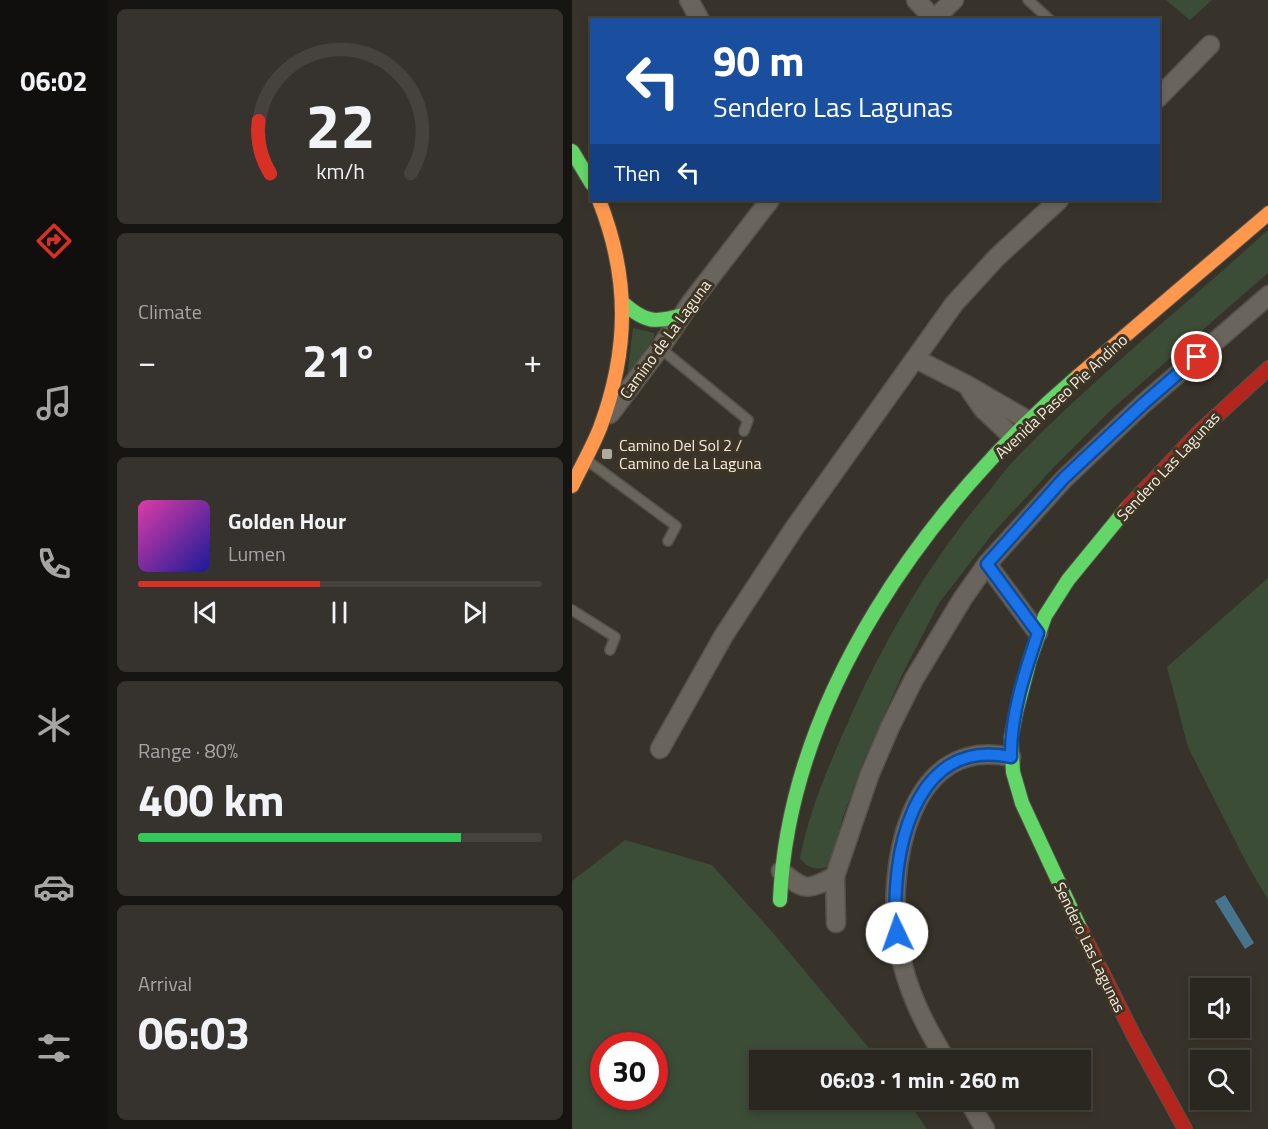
<!DOCTYPE html>
<meta charset="utf-8">
<style>
body{margin:0;font-family:"Titillium Web",sans-serif;background:#36322d;color:#f1f3f6;height:100vh;display:flex;flex-direction:column;font-size:22px;white-space:nowrap}
*{box-sizing:border-box;margin:0}
p{font-size:20px;color:#a5a5a5}
.icon{flex:none;width:33px;height:33px;fill:none;stroke:currentColor;stroke-width:2;stroke-linecap:round;stroke-linejoin:round}
.map{position:relative;flex:1;overflow:hidden}
.drawer{display:flex;flex-direction:column;gap:9px;padding:9px;background:#171512;width:464px}
.drawer>*{flex:none}
.hud{position:absolute;left:18px;top:18px;width:570px;height:183px;border-radius:0px;box-shadow:0 3px 9px #0003,0 0 0 2px #46433e;background:#1a4fa0;color:#fff;overflow:hidden}
.buttons{position:absolute;left:618px;top:978px;display:grid;gap:12px}
.buttons a{display:grid;place-items:center;width:60px;height:60px;border-radius:0px;background:#2a2620;box-shadow:0 3px 9px #0003,0 0 0 2px #46433e;font-size:30px}
.speed{position:absolute;left:18px;top:1032px;display:flex;gap:12px;font-size:30px;font-weight:700;text-align:center}
.speed>*{display:grid;place-content:center;width:78px;height:78px;border-radius:50%;background:#2a2620;box-shadow:0 3px 9px #0003,0 0 0 2px #46433e;line-height:1}
.speed .limit{border:9px solid #d22;background:#fff;color:#111}
.pin{position:absolute;display:grid;place-items:center;width:51px;height:51px;color:#fff;margin:-26px;border:3px solid #fff;border-radius:50%;box-shadow:0 2px 6px #0007}
.me{position:absolute;width:66px;margin:-33px;rotate:357deg;stroke-linejoin:round;filter:drop-shadow(0 0 4px #0008)}
.turn{display:flex;align-items:center;gap:21px;height:126px;padding:0 24px;font-size:27px}
.turn .icon{width:78px;height:78px;stroke-width:2.5}
.turn b{display:block;font-size:42px;line-height:51px}
.then{display:flex;align-items:center;height:57px;padding:0 24px;background:#0003;gap:12px;font-size:22px}
.big{font-size:45px;font-weight:700;line-height:1.1}
.drawer .card{flex:1;display:flex;flex-direction:column;justify-content:center;gap:9px;min-width:0;padding:0 21px;border-radius:9px;background:#36322d}
.drawer .dial{align-items:center;gap:0}
.dial svg{height:156px;overflow:visible;fill:none;stroke:#46433e;stroke-width:7;stroke-linecap:round;text-anchor:middle}
.dial text{fill:#f1f3f6;stroke:none}
.song{display:flex;align-items:center;gap:18px}
.cover{width:72px;height:72px;border-radius:9px;background:linear-gradient(135deg,hsl(320 70% 55%),hsl(240 70% 35%))}
.played{height:6px;border-radius:3px;background:linear-gradient(90deg,#d93025 45%,#46433e 45%)}
.keys{display:flex;justify-content:space-around;direction:ltr}
.heat{display:flex;justify-content:space-between;align-items:center;font-size:33px;direction:ltr}
.charge{height:9px;border-radius:4px;background:linear-gradient(90deg,#34c759 80%,#46433e 0)}
.trip{position:absolute;left:177px;top:1050px;width:342px;height:60px;border-radius:0px;background:#2a2620;box-shadow:0 3px 9px #0003,0 0 0 2px #46433e;font-weight:700;line-height:60px;text-align:center}
main{display:flex;flex:1;min-height:0}
.tabs{display:flex;flex-direction:column;width:108px;justify-content:space-around;align-items:center;background:#110f0d;color:#a5a5a5}
.tabs .icon{width:42px;height:42px}
.tabs .on{color:#d93025}
.tabs b{font-size:27px;color:#f1f3f6}
.map>svg:first-child{display:block}
.green{fill:#3b4c37;fill-rule:evenodd}
.water{fill:#477590}
.lines{fill:none;stroke-linecap:round;stroke-linejoin:round}
.lane-casing{stroke:#555149;stroke-width:12}
.street-casing{stroke:#555149;stroke-width:21}
.fast-casing{stroke:#555149;stroke-width:16}
.slow-casing{stroke:#555149;stroke-width:16}
.jam-casing{stroke:#555149;stroke-width:16}
.lane{stroke:#69655d;stroke-width:9}
.street{stroke:#69655d;stroke-width:18}
.fast{stroke:#63d668;stroke-width:14}
.slow{stroke:#ff974d;stroke-width:14}
.jam{stroke:#b3261e;stroke-width:14}
.route-casing{stroke:#114b97;stroke-width:15}
.route{stroke:#1a73e8;stroke-width:10}
.poi-dot{fill:#b0aba1;stroke:#3e3524;stroke-width:2}
.labels{text-anchor:middle;dominant-baseline:central;stroke-width:6;stroke-linejoin:round;paint-order:stroke}
.street-label{font-size:16px;fill:#f1ebe1;stroke:#3e3524}
.poi-label{font-size:16px;fill:#f1ebe1;stroke:#3e3524;text-anchor:start}
</style>
<main>
<nav class="tabs">
<b>06:02</b>
<svg class="icon on" aria-label="directions" viewBox="0 0 24 24"><path d="M12 3l9 9-9 9-9-9zM9 14v-3h6M13 9l2 2-2 2"/></svg>
<svg class="icon" aria-label="music" viewBox="0 0 24 24"><path d="M9 18V5l10-2v13"/><circle cx="6" cy="18" r="3"/><circle cx="16" cy="16" r="3"/></svg>
<svg class="icon" aria-label="phone" viewBox="0 0 24 24"><path d="M5 4h4l2 5-3 2q2 4 5 5l2-3 5 2v4C11 20 4 13 5 4z"/></svg>
<svg class="icon" aria-label="climate" viewBox="0 0 24 24"><path d="M12 3v18M4 7l16 10M4 17L20 7"/></svg>
<svg class="icon" aria-label="car" viewBox="0 0 24 24"><path d="M5 17H2v-5l4-1 3-4h7l3 4 3 1v5h-3M9 17h6M6 11h13"/><circle cx="7" cy="17" r="2"/><circle cx="17" cy="17" r="2"/></svg>
<svg class="icon" aria-label="filters" viewBox="0 0 24 24"><path d="M4 7h16M4 17h16"/><circle cx="9" cy="7" r="2"/><circle cx="15" cy="17" r="2"/></svg>
</nav>
<section class="drawer">
<div class="card dial"><svg viewBox="0 0 100 80">
<path d="M14 69A42 42 0 1 1 86 69"/>
<path d="M14 69A42 42 0 0 1 8 42" stroke="#d93025"/>
<text x="50" y="56" font-size="32" font-weight="700">22</text>
<text x="50" y="72" font-size="11">km/h</text>
</svg></div>
<div class="card"><p>Climate</p>
<div class="heat"><a>−</a><b class="big">21°</b><a>+</a></div>
</div>
<div class="card">
<div class="song"><i class="cover"></i><div><b>Golden Hour</b><p>Lumen</p></div></div>
<div class="played"></div>
<div class="keys"><svg class="icon" aria-label="previous" viewBox="0 0 24 24"><path d="M18 5L8 12l10 7zM5 5v14"/></svg><svg class="icon" aria-label="pause" viewBox="0 0 24 24"><path d="M8 5v14M16 5v14"/></svg><svg class="icon" aria-label="next" viewBox="0 0 24 24"><path d="M6 5l10 7-10 7zM19 5v14"/></svg></div>
</div>
<div class="card"><p>Range · 80%</p><b class="big">400 km</b><div class="charge"></div></div>
<div class="card"><p>Arrival</p><b class="big">06:03</b></div>
</section>
<div class="map">
<svg width="697" height="1129" viewBox="0 0 697 1129">
<rect width="100%" height="100%" fill="#38332a"/>
<g class="green">
<path d="M594,0H640L618,20Z"/>
<path d="M696,230V273L541,408L483,466L421,533L367,603L330,675L290,765L270,820L259,866C246,870 236,870 228,858C238,807 259,760 280,713C316,633 361,557 418,490C427,478 436,466 447,455C525,375 614,305 696,230Z"/>
<path d="M61,328L82,333V337L55,378Z"/>
<path d="M696,578V900L674,862L616,747L595,667Z"/>
<path d="M53,840L140,865L202,934L307,1060H188V1100H335L355,1129H0V881ZM32,1046H82V1096H32Z"/>
</g>
<path class="water" d="M653,895L682,943L673,949L643,901Z"/>
<g class="lines">
<g class="lane-casing">
<g id="lane">
<path d="M456,0L478,20"/>
<path d="M88,348L176,420L172,431"/>
<path d="M16,461L104,526L96,541"/>
<path d="M0,610L43,637L38,650"/>
</g>
</g>
<g class="street-casing">
<g id="street">
<path d="M117,0L128,20"/>
<path d="M344,0L362,19"/>
<path d="M361,20L382,0"/>
<path d="M586,98L638,45"/>
<path d="M344,359L395,385L457,421"/>
<path d="M398,390L411,409L441,437"/>
<path d="M38,414L88,348L120,301L198,200"/>
<path d="M415,564L466,633"/>
<path d="M88,749L152,635L223,527L382,304L425,257L487,200"/>
<path d="M209,871C232,891 236,891 263,876"/>
<path d="M264,923L263,876L297,776L318,727L342,679L391,598L415,564L492,479L571,404L697,295"/>
<path d="M374,1060C352,1024 334,989 327,947C314,873 334,734 439,757"/>
<path d="M396,1100L413,1129"/>
</g>
</g>
<g class="fast-casing">
<g id="fast">
<path d="M0,151L20,184"/>
<path d="M51,303C74,323 83,323 111,315"/>
<path d="M208,900C217,697 356,504 506,376"/>
<path d="M509,930L450,803L441,772L439,738L444,712L458,659L473,616L496,580L555,508"/>
</g>
</g>
<g class="slow-casing">
<g id="slow">
<path d="M506,376L697,213"/>
<path d="M0,486C9,467 20,448 28,428C57,350 58,278 27,200"/>
</g>
</g>
<g class="jam-casing">
<g id="jam">
<path d="M555,508L628,431L697,368"/>
<path d="M509,930L562,1036L613,1129"/>
</g>
</g>
<use href="#lane" class="lane"/>
<use href="#street" class="street"/>
<use href="#fast" class="fast"/>
<use href="#slow" class="slow"/>
<use href="#jam" class="jam"/>
</g>
<g class="lines">
<g class="route-casing">
<path id="route" d="M325,933C317,861 339,735 439,757C438,717 453,671 466,633L415,564L492,478L571,404L625,357"/>
</g>
<use href="#route" class="route"/>
</g>
<rect class="poi-dot" x="29" y="448" width="12" height="12" rx="3"/>
<g class="labels">
<g class="street-label">
<text transform="translate(93 339) rotate(-54)">Camino de La Laguna</text>
<text transform="translate(489 396) rotate(-43)">Avenida Paseo Pie Andino</text>
<text transform="translate(596 466) rotate(-47)">Sendero Las Lagunas</text>
<text transform="translate(518 947) rotate(64)">Sendero Las Lagunas</text>
</g>
<g class="poi-label">
<text x="47" y="445">Camino Del Sol 2 /<tspan x="47" dy="18">Camino de La Laguna</tspan></text>
</g>
</g>
</svg>
<div class="buttons">
<a><svg class="icon" aria-label="sound" viewBox="0 0 24 24"><path d="M4 9h4l5-4v14l-5-4H4zM17 9q2 3 0 6"/></svg></a>
<a><svg class="icon" aria-label="search" viewBox="0 0 24 24"><circle cx="10" cy="10" r="6"/><path d="M15 15l6 6"/></svg></a>
</div>
<div class="speed"><div class="limit">30</div></div>
<div class="pin" style="left:625px;top:357px;background:#d93025"><svg class="icon" aria-label="arrive" viewBox="0 0 24 24"><path d="M6 21V4h12l-3 4 3 4H6"/></svg></div>
<svg class="me" style="left:325px;top:933px" viewBox="-20 -20 40 40"><circle r="19" fill="#fff"/><path d="M0-13L10 11 0 6-10 11z" fill="#1a73e8"/></svg>
<div class="trip">06:03 · 1 min · 260 m</div>
<div class="hud">
<div class="turn"><svg class="icon" aria-label="left" viewBox="0 0 24 24"><path d="M17 20v-9H6M10 6l-5 5 5 5"/></svg><div><b>90 m</b>Sendero Las Lagunas</div></div>
<div class="then">Then<svg class="icon" aria-label="left" viewBox="0 0 24 24"><path d="M17 20v-9H6M10 6l-5 5 5 5"/></svg></div>
</div>
</div>
</main>
